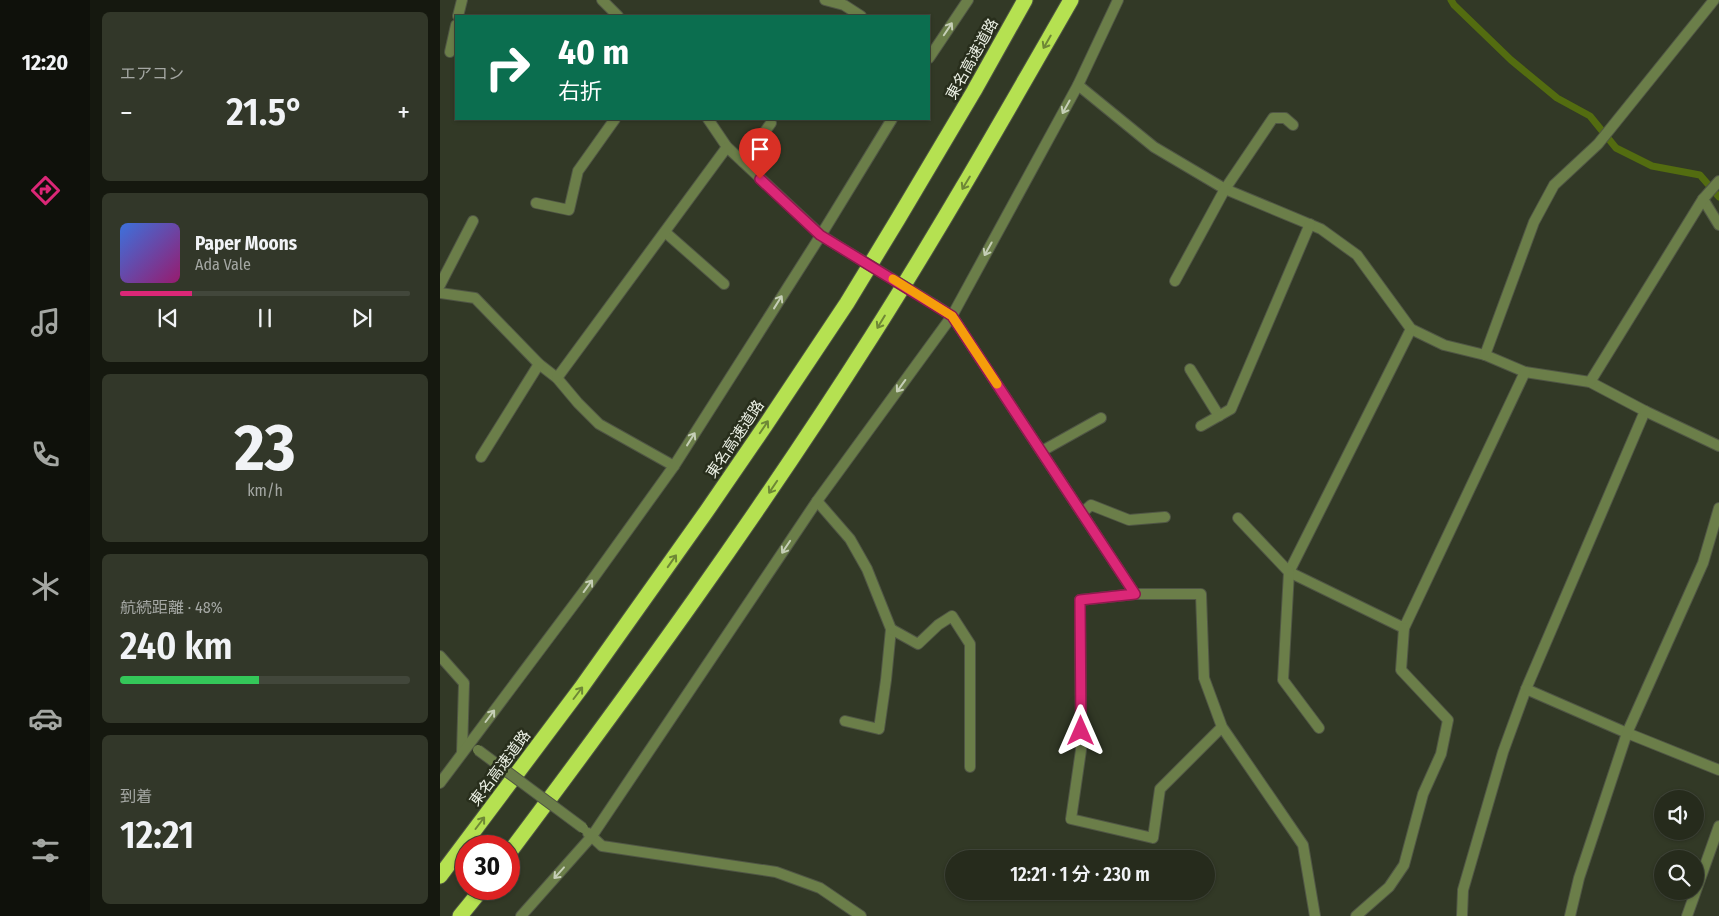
<!DOCTYPE html>
<html lang="ja">
<meta charset="utf-8">
<style>
body{margin:0;font-family:"Fira Sans Condensed","Noto Sans JP",sans-serif;background:#323729;color:#f1f3f6;height:100vh;display:flex;flex-direction:column;font-size:19px;white-space:nowrap}
*{box-sizing:border-box;margin:0}
p{font-size:16px;color:#a4a7a3}
.icon{flex:none;width:28px;height:28px;fill:none;stroke:currentColor;stroke-width:2;stroke-linecap:round;stroke-linejoin:round}
.map{position:relative;flex:1;overflow:hidden}
.sheet{display:flex;flex-direction:column;gap:12px;padding:12px;background:#15180f;width:350px}
.sheet>*{flex:none}
.top-card{position:absolute;left:15px;top:15px;width:475px;height:105px;border-radius:0px;box-shadow:0 1px 4px #0004,0 0 0 1px #42473b;background:#0b6e4f;color:#fff;overflow:hidden}
.buttons{position:absolute;left:1214px;top:790px;display:grid;gap:10px}
.buttons a{display:grid;place-items:center;width:50px;height:50px;border-radius:50%;background:#262b1c;box-shadow:0 1px 4px #0004,0 0 0 1px #42473b;font-size:25px}
.speed{position:absolute;left:15px;top:835px;display:flex;gap:10px;font-size:25px;font-weight:700;text-align:center}
.speed>*{display:grid;place-content:center;width:65px;height:65px;border-radius:50%;background:#262b1c;box-shadow:0 1px 4px #0004,0 0 0 1px #42473b;line-height:1}
.speed .limit{border:8px solid #d22;background:#fff;color:#111}
.pin{position:absolute;display:grid;place-items:center;width:42px;height:42px;color:#fff;margin:-51px -21px;border-radius:50% 50% 50% 0;rotate:-45deg;box-shadow:0 0 5px #0007}
.pin .icon{rotate:45deg}
.me{position:absolute;width:55px;margin:-28px;rotate:0deg;stroke-linejoin:round;filter:drop-shadow(0 0 4px #0008)}
.turn{display:flex;align-items:center;gap:18px;height:105px;padding:0 20px;font-size:22px}
.turn .icon{width:65px;height:65px;stroke-width:2.5}
.turn b{display:block;font-size:35px;line-height:42px}
.big{font-size:38px;font-weight:600;line-height:1.1}
.sheet .widget{flex:1;display:flex;flex-direction:column;justify-content:center;gap:8px;min-width:0;padding:0 18px;border-radius:8px;background:#323729}
.sheet .dial{align-items:center;gap:0}
.dial b{font-size:65px;line-height:1}
.song{display:flex;align-items:center;gap:15px}
.cover{width:60px;height:60px;border-radius:8px;background:linear-gradient(135deg,hsl(220 70% 55%),hsl(320 70% 35%))}
.played{height:5px;border-radius:2px;background:linear-gradient(90deg,#db2777 25%,#42473b 25%)}
.keys{display:flex;justify-content:space-around;direction:ltr}
.heat{display:flex;justify-content:space-between;align-items:center;font-size:28px;direction:ltr}
.charge{height:8px;border-radius:4px;background:linear-gradient(90deg,#34c759 48%,#42473b 0)}
.trip{position:absolute;left:505px;top:850px;width:270px;height:50px;border-radius:25px;background:#262b1c;box-shadow:0 1px 4px #0004,0 0 0 1px #42473b;font-weight:600;line-height:50px;text-align:center}
main{display:flex;flex:1;min-height:0}
.tabs{display:flex;flex-direction:column;width:90px;justify-content:space-around;align-items:center;background:#0f110b;color:#a4a7a3}
.tabs .icon{width:35px;height:35px}
.tabs .current{color:#db2777}
.tabs b{font-size:22px;color:#f1f3f6}
.map>svg:first-child{display:block}
.lines{fill:none;stroke-linecap:round;stroke-linejoin:round}
.stream{stroke:#536c10;stroke-width:7}
.street-casing{stroke:#505645;stroke-width:12}
.highway-casing{stroke:#505645;stroke-width:17}
.street{stroke:#6b7e49;stroke-width:10}
.highway{stroke:#b5e151;stroke-width:15}
.street-bridge-casing{stroke:#505645;stroke-width:12;stroke-linecap:butt}
.street-bridge{stroke:#6b7e49;stroke-width:10}
.oneway{stroke:#c5ceb6}
.oneway2{stroke:#6e8836}
.route-casing{stroke:#8e194d;stroke-width:12}
.route{stroke:#db2777;stroke-width:9}
.slow{stroke:#f59e0b;stroke-width:9}
.labels{text-anchor:middle;dominant-baseline:central;stroke-width:5;stroke-linejoin:round;paint-order:stroke}
.street-label{font-size:15px;fill:#ecf1e5;stroke:#282e1c}
</style>
<main>
<nav class="tabs">
<b>12:20</b>
<svg class="icon current" aria-label="directions" viewBox="0 0 24 24"><path d="M12 3l9 9-9 9-9-9zM9 14v-3h6M13 9l2 2-2 2"/></svg>
<svg class="icon" aria-label="music" viewBox="0 0 24 24"><path d="M9 18V5l10-2v13"/><circle cx="6" cy="18" r="3"/><circle cx="16" cy="16" r="3"/></svg>
<svg class="icon" aria-label="phone" viewBox="0 0 24 24"><path d="M5 4h4l2 5-3 2q2 4 5 5l2-3 5 2v4C11 20 4 13 5 4z"/></svg>
<svg class="icon" aria-label="climate" viewBox="0 0 24 24"><path d="M12 3v18M4 7l16 10M4 17L20 7"/></svg>
<svg class="icon" aria-label="car" viewBox="0 0 24 24"><path d="M5 17H2v-5l4-1 3-4h7l3 4 3 1v5h-3M9 17h6M6 11h13"/><circle cx="7" cy="17" r="2"/><circle cx="17" cy="17" r="2"/></svg>
<svg class="icon" aria-label="filters" viewBox="0 0 24 24"><path d="M4 7h16M4 17h16"/><circle cx="9" cy="7" r="2"/><circle cx="15" cy="17" r="2"/></svg>
</nav>
<section class="sheet">
<div class="widget"><p>エアコン</p>
<div class="heat"><a>−</a><b class="big">21.5°</b><a>+</a></div>
</div>
<div class="widget">
<div class="song"><i class="cover"></i><div><b>Paper Moons</b><p>Ada Vale</p></div></div>
<div class="played"></div>
<div class="keys"><svg class="icon" aria-label="previous" viewBox="0 0 24 24"><path d="M18 5L8 12l10 7zM5 5v14"/></svg><svg class="icon" aria-label="pause" viewBox="0 0 24 24"><path d="M8 5v14M16 5v14"/></svg><svg class="icon" aria-label="next" viewBox="0 0 24 24"><path d="M6 5l10 7-10 7zM19 5v14"/></svg></div>
</div>
<div class="widget dial"><b>23</b><p>km/h</p></div>
<div class="widget"><p>航続距離 · 48%</p><b class="big">240 km</b><div class="charge"></div></div>
<div class="widget"><p>到着</p><b class="big">12:21</b></div>
</section>
<div class="map">
<svg width="1279" height="916" viewBox="0 0 1279 916">
<rect width="100%" height="100%" fill="#323926"/>
<g class="lines">
<path class="stream" d="M1011,0L1014,5L1071,60L1117,98L1150,116L1176,148L1212,166L1260,175L1279,197"/>
<g class="street-casing">
<g id="street">
<path d="M162,0L178,16"/>
<path d="M385,0L404,5L421,16"/>
<path d="M18,16L22,0"/>
<path d="M10,52L16,25"/>
<path d="M489,58L528,0"/>
<path d="M638,85L714,147L785,189L881,229L917,255L971,329L1004,345L1045,355L1085,372L1150,382L1205,411L1086,689L1063,752L1023,890L1022,916"/>
<path d="M268,119L287,147L381,235L395,244"/>
<path d="M303,162L331,123"/>
<path d="M1263,199L1279,225"/>
<path d="M96,203L129,210L138,171L175,119"/>
<path d="M225,232L284,284"/>
<path d="M735,281L785,189L833,118H845L853,125"/>
<path d="M0,285L33,221"/>
<path d="M0,293L35,298L99,364L117,378L138,403L159,424L234,466"/>
<path d="M495,305L512,316L695,594"/>
<path d="M971,329L849,572L964,628L1085,372"/>
<path d="M1045,355L1094,222L1114,185L1158,144L1274,0"/>
<path d="M750,369L779,416"/>
<path d="M117,378L287,147"/>
<path d="M1150,382L1263,199L1279,181"/>
<path d="M1205,411L1279,446"/>
<path d="M761,426L791,409L870,224"/>
<path d="M602,451L661,418"/>
<path d="M41,457L99,364"/>
<path d="M377,501L410,539L427,569L451,629L446,680L439,729L405,721"/>
<path d="M642,513L651,505L689,520L725,517"/>
<path d="M798,518L849,572L843,680L879,728"/>
<path d="M451,629L478,644L498,625L512,616L530,644V767"/>
<path d="M0,656L24,683L22,753"/>
<path d="M1086,689L1187,733L1279,770"/>
<path d="M782,727L720,789L713,838L631,819L641,750L640,600L695,594H761L764,678L782,727L863,845L875,916"/>
<path d="M0,783L147,587L234,466L381,235L452,119"/>
<path d="M148,833L162,846L336,872L380,888L421,916"/>
<path d="M81,916L152,836L377,501L512,316L638,85L678,0"/>
<path d="M916,916L949,887L964,865L983,794L1001,754L1008,720L961,670L964,628"/>
<path d="M1130,916L1139,878L1187,733L1263,563L1279,508"/>
<path d="M1247,916L1279,826"/>
</g>
</g>
<g class="highway-casing">
<g id="highway">
<path d="M69,853C195,685 319,514 432,336C502,226 566,113 631,0"/>
<path d="M0,876L141,688L266,512L325,426L407,303L458,219L534,91L585,0"/>
<path d="M20,916L42,889"/>
</g>
</g>
<use href="#street" class="street"/>
<use href="#highway" class="highway"/>
<g class="street-bridge-casing">
<g id="street-bridge">
<path d="M395,244L495,305"/>
<path d="M38,750L143,828"/>
</g>
</g>
<use href="#street-bridge" class="street-bridge"/>
</g>
<defs><path id="oneway-shaft" d="M-6 0H5M1.5-3L5.5 0L1.5 3" fill="none" stroke-width="1.6" stroke-linecap="round" stroke-linejoin="round" transform="scale(1.25)"/></defs>
<g class="oneway">
<use href="#oneway-shaft" transform="translate(508 29) rotate(-56)"/>
<use href="#oneway-shaft" transform="translate(626 107) rotate(119)"/>
<use href="#oneway-shaft" transform="translate(548 249) rotate(119)"/>
<use href="#oneway-shaft" transform="translate(338 302) rotate(-58)"/>
<use href="#oneway-shaft" transform="translate(461 386) rotate(126)"/>
<use href="#oneway-shaft" transform="translate(251 439) rotate(-58)"/>
<use href="#oneway-shaft" transform="translate(346 547) rotate(124)"/>
<use href="#oneway-shaft" transform="translate(148 586) rotate(-54)"/>
<use href="#oneway-shaft" transform="translate(50 716) rotate(-53)"/>
<use href="#oneway-shaft" transform="translate(119 873) rotate(132)"/>
</g>
<g class="oneway2">
<use href="#oneway-shaft" transform="translate(607 42) rotate(120)"/>
<use href="#oneway-shaft" transform="translate(526 183) rotate(121)"/>
<use href="#oneway-shaft" transform="translate(441 322) rotate(121)"/>
<use href="#oneway-shaft" transform="translate(324 427) rotate(-56)"/>
<use href="#oneway-shaft" transform="translate(333 487) rotate(124)"/>
<use href="#oneway-shaft" transform="translate(232 561) rotate(-55)"/>
<use href="#oneway-shaft" transform="translate(138 693) rotate(-53)"/>
<use href="#oneway-shaft" transform="translate(40 823) rotate(-53)"/>
</g>
<g class="lines">
<g class="route-casing">
<path id="route" d="M320,179L380,235L512,316L695,594L640,600L641,731"/>
</g>
<use href="#route" class="route"/>
<path class="slow" d="M453,279L512,316L557,384"/>
</g>
<g class="labels">
<g class="street-label">
<text transform="translate(532 59) rotate(-61)">東名高速道路</text>
<text transform="translate(295 439) rotate(-56)">東名高速道路</text>
<text transform="translate(60 768) rotate(-53)">東名高速道路</text>
</g>
</g>
</svg>
<div class="buttons">
<a><svg class="icon" aria-label="sound" viewBox="0 0 24 24"><path d="M4 9h4l5-4v14l-5-4H4zM17 9q2 3 0 6"/></svg></a>
<a><svg class="icon" aria-label="search" viewBox="0 0 24 24"><circle cx="10" cy="10" r="6"/><path d="M15 15l6 6"/></svg></a>
</div>
<div class="speed"><div class="limit">30</div></div>
<div class="pin" style="left:320px;top:179px;background:#d93025"><svg class="icon" aria-label="arrive" viewBox="0 0 24 24"><path d="M6 21V4h12l-3 4 3 4H6"/></svg></div>
<svg class="me" style="left:641px;top:731px" viewBox="-20 -20 40 40"><path d="M0-17L14 15 0 8-14 15z" fill="#db2777" stroke="#fff" stroke-width="4"/></svg>
<div class="trip">12:21 · 1 分 · 230 m</div>
<div class="top-card">
<div class="turn"><svg class="icon" aria-label="right" viewBox="0 0 24 24"><path d="M7 20v-9h11M14 6l5 5-5 5"/></svg><div><b>40 m</b>右折</div></div>
</div>
</div>
</main>
